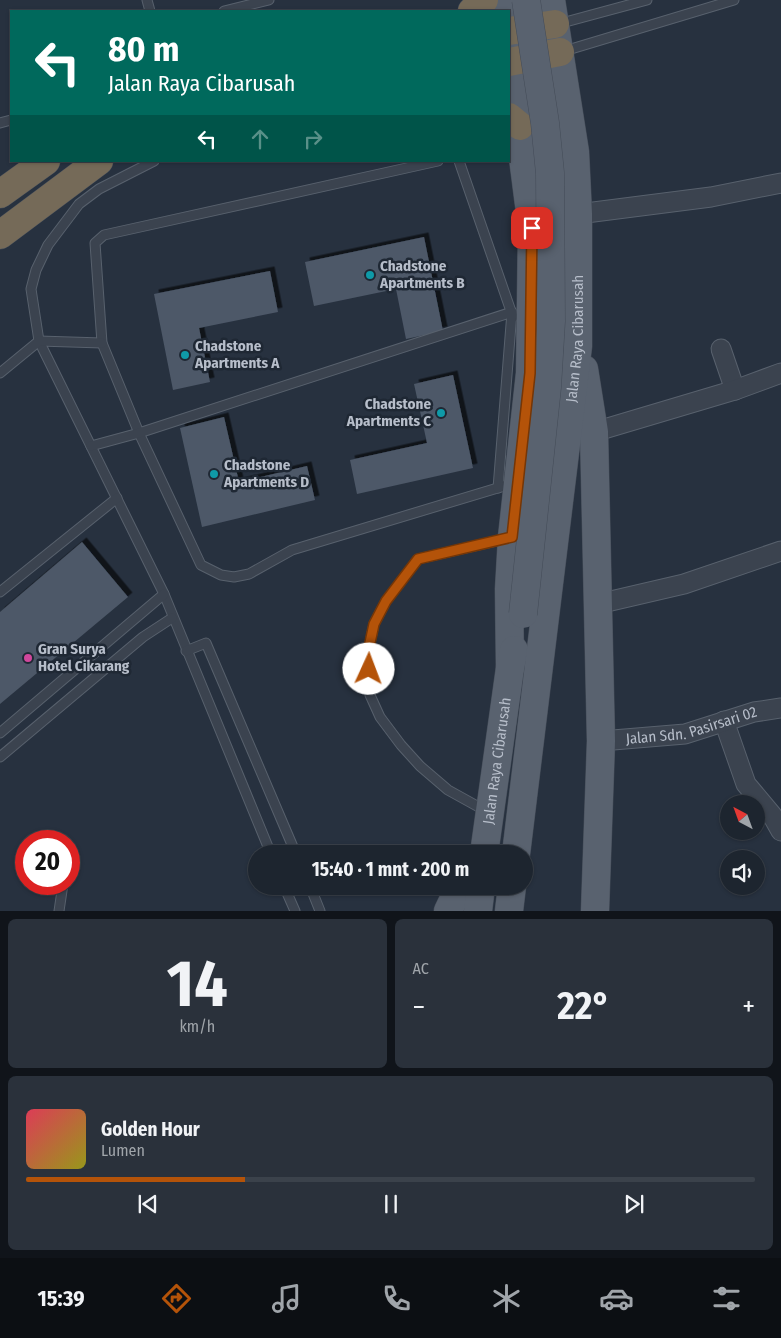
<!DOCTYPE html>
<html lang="id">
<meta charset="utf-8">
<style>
body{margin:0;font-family:"Fira Sans Condensed",sans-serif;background:#2a313b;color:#f1f3f6;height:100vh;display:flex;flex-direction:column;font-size:19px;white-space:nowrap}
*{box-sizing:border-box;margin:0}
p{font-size:16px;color:#a0a5aa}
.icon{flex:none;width:28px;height:28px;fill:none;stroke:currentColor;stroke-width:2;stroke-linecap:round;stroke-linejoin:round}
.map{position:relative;height:911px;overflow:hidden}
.side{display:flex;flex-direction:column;gap:8px;padding:8px;background:#10141a;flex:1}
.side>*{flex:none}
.banner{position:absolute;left:10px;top:10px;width:500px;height:152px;border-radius:0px;box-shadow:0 1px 4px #0004,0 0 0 1px #3b424b;background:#00695c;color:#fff;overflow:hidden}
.needle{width:32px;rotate:319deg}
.controls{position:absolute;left:720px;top:795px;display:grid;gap:10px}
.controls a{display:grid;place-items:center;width:45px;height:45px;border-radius:50%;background:#1d252f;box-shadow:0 1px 4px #0004,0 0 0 1px #3b424b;font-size:25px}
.speed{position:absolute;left:15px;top:830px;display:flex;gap:10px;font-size:25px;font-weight:700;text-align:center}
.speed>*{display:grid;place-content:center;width:65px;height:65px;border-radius:50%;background:#1d252f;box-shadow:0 1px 4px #0004,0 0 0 1px #3b424b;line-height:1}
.speed .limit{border:8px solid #d22;background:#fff;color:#111}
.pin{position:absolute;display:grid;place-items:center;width:42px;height:42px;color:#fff;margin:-21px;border-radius:10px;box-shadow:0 2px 8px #0006}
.me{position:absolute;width:55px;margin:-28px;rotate:2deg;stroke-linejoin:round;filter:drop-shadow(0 0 4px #0008)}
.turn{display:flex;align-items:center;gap:18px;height:105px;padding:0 15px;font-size:22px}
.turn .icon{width:65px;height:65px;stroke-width:2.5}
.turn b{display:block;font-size:35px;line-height:42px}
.lanes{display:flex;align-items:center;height:48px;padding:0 15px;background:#0003;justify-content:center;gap:25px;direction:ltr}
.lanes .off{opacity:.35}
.big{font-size:38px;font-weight:700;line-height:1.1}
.side .card{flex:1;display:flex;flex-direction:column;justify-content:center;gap:8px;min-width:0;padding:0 18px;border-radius:8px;background:#2a313b}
.side .dial{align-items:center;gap:0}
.dial b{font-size:65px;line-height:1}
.song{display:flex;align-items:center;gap:15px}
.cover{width:60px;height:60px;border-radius:8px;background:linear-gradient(135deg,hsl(350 70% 55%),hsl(60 70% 35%))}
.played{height:5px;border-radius:2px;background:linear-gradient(90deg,#b45309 30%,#3b424b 30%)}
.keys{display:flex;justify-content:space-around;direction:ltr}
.heat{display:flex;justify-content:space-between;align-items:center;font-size:28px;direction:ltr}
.side .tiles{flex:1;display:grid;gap:8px;grid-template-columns:1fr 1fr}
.card:last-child{grid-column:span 2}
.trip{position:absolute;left:248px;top:845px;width:285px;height:50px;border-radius:25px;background:#1d252f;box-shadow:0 1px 4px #0004,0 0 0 1px #3b424b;font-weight:700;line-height:50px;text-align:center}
.menu{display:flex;height:80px;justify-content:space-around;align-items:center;background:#0c0f13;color:#a0a5aa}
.menu .icon{width:35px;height:35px}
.menu .active{color:#b45309}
.menu b{font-size:22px;color:#f1f3f6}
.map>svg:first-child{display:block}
.building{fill:#4d5868;filter:url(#shadow)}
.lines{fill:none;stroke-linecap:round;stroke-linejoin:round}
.lane-casing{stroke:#58616d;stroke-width:11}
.street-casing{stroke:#58616d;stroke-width:21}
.primary-casing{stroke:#444c58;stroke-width:29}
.highway-casing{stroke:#454e5a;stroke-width:29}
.lane{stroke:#3b434f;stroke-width:9}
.street{stroke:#3b434f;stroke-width:19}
.primary{stroke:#59626f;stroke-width:28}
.highway{stroke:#756a58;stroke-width:28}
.primary-bridge-casing{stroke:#444c58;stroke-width:29;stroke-linecap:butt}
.primary-bridge{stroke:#59626f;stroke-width:28}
.route-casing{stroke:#753606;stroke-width:12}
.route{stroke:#b45309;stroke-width:9}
.culture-dot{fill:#0f9aa8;stroke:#1f2834;stroke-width:2}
.hotel-dot{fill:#d1479c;stroke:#1f2834;stroke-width:2}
.labels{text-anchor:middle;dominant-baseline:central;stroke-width:5;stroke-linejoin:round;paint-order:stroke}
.poi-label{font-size:15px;font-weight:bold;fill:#b7beca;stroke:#1f2834;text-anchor:start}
.street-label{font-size:15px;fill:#b7beca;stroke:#1f2834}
</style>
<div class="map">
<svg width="781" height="911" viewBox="0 0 781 911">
<defs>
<filter id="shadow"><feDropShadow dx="4.5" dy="-4.5" stdDeviation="0" flood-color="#0009"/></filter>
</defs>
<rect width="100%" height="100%" fill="#27313f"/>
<g class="building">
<path d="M424,237L443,331L406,339L396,289L314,306L305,262Z"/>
<path d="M270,271L278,312L199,328L210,382L173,390L154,294Z"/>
<path d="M453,375L473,468L357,494L350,460L427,443L414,384Z"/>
<path d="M224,417L239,482L307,466L315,500L202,527L180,428Z"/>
<path d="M82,542L128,597L0,704V612Z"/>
</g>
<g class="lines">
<g class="lane-casing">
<g id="lane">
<path d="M147,0L150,11"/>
<path d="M224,11L269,0"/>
<path d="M558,24L647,0"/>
<path d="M561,52L734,0"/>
<path d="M0,123L11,120"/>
<path d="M154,161L99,189L79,204L48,245L36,270L31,289L39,341L164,594L271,854"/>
<path d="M438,161L104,235L95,243L102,343L139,433L201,565L221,575L234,577L249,574L292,550L514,483"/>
<path d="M459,161L513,317"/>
<path d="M0,373L39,341L102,343"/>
<path d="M91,446L139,433L512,312L498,488"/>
<path d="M0,592L117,498"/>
<path d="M186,651L206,643L296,854"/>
<path d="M0,733L164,594"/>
<path d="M0,757L143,637L172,618"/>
<path d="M486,811L448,790L420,766L401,745L380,717L370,695L368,652L374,624L386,601L418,559L509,538"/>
<path d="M284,886L295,911"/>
<path d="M310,886L320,911"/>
<path d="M59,911L63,884"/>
</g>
</g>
<g class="street-casing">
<g id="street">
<path d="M578,214L711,197L781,183"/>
<path d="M721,349L735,390"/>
<path d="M594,432L735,390L781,373"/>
<path d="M598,604L684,584L781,551"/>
<path d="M724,721L746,784L772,815L781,831"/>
<path id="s1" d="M601,741L685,734L754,712L781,708"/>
</g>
</g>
<g class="primary-casing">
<g id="primary">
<path d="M501,0L502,11"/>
<path d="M509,49L532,228L530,373L512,537L509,589L510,668"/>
<path d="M584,369L594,432L601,741L595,911"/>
<path id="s2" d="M484,854L510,668L514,650"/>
<path id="s3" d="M516,854L578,346V214L575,152L551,0"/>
<path d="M448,911L460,886"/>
<path d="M478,911L481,886"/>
<path d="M509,911L512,886"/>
</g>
</g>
<g class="highway-casing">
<g id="highway">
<path d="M472,11L484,0"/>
<path d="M509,31L555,24"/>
<path d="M509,62L560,52"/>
<path d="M509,117L520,126"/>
<path d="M0,194L46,161"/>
<path d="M0,235L99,161"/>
</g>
</g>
<use href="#lane" class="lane"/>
<use href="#street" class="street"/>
<use href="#primary" class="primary"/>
<use href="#highway" class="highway"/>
<g class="primary-bridge-casing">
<path id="primary-bridge" d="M523,614L547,387L551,321L550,173L545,123L526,0"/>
</g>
<use href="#primary-bridge" class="primary-bridge"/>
</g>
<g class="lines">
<g class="route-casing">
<path id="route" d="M369,669L368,652L374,624L386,601L418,559L512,537L530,373L532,228"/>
</g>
<use href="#route" class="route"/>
</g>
<g class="culture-dot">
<circle cx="370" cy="275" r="5"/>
<circle cx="185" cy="355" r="5"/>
<circle cx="441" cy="413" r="5"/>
<circle cx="214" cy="474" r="5"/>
</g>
<circle class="hotel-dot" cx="28" cy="658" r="5"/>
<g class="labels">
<g class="poi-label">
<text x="380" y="266">Chadstone<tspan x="380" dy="17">Apartments B</tspan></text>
<text x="195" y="346">Chadstone<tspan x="195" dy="17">Apartments A</tspan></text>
<text x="431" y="404" text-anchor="end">Chadstone<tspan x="431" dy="17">Apartments C</tspan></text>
<text x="224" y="465">Chadstone<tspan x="224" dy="17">Apartments D</tspan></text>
<text x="38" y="649">Gran Surya<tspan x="38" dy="17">Hotel Cikarang</tspan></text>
</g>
<g class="street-label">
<text stroke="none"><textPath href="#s3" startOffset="519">Jalan Raya Cibarusah</textPath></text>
<text stroke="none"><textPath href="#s1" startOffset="92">Jalan Sdn. Pasirsari 02</textPath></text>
<text stroke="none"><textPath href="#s2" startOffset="94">Jalan Raya Cibarusah</textPath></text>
</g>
</g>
</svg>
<div class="controls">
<a><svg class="needle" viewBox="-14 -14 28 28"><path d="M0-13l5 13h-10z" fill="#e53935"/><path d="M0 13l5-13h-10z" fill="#a0a5aa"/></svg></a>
<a><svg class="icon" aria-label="sound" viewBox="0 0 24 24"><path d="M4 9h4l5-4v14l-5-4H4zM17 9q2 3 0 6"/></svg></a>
</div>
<div class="speed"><div class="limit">20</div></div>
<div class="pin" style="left:532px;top:228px;background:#d93025"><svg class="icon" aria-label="arrive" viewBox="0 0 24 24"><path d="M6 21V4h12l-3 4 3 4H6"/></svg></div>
<svg class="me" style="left:369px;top:669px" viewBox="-20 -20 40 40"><circle r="19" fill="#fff"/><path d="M0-13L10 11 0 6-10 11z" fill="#b45309"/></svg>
<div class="trip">15:40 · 1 mnt · 200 m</div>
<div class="banner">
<div class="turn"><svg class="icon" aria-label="left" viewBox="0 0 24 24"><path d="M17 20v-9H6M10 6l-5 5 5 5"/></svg><div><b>80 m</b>Jalan Raya Cibarusah</div></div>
<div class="lanes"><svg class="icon" aria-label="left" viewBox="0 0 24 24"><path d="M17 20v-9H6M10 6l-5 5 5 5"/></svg><svg class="icon off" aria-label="ahead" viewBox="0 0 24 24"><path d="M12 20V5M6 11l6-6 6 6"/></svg><svg class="icon off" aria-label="right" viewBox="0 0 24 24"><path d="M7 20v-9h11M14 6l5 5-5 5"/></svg></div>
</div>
</div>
<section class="side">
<div class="tiles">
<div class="card dial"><b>14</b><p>km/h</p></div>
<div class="card"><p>AC</p>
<div class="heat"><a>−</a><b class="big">22°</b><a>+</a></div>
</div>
<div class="card">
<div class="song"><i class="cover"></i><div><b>Golden Hour</b><p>Lumen</p></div></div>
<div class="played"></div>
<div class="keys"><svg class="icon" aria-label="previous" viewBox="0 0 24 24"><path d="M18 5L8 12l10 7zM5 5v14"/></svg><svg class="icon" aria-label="pause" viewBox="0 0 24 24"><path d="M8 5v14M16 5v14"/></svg><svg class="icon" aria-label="next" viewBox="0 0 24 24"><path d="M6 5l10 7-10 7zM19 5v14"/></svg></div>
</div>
</div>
</section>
<nav class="menu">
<b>15:39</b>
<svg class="icon active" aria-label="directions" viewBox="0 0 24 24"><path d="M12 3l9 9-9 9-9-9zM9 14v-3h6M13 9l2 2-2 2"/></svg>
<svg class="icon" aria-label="music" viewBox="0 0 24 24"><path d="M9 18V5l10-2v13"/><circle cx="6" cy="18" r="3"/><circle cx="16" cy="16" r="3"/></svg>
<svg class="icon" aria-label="phone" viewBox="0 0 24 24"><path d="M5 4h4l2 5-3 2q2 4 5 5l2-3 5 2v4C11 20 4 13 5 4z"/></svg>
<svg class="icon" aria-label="climate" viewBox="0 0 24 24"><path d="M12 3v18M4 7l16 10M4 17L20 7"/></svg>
<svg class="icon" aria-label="car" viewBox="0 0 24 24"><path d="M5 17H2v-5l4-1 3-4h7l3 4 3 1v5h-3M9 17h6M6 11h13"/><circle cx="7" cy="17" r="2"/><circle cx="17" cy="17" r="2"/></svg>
<svg class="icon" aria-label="filters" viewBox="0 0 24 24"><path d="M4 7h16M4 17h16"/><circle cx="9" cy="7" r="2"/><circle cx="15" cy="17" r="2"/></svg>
</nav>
